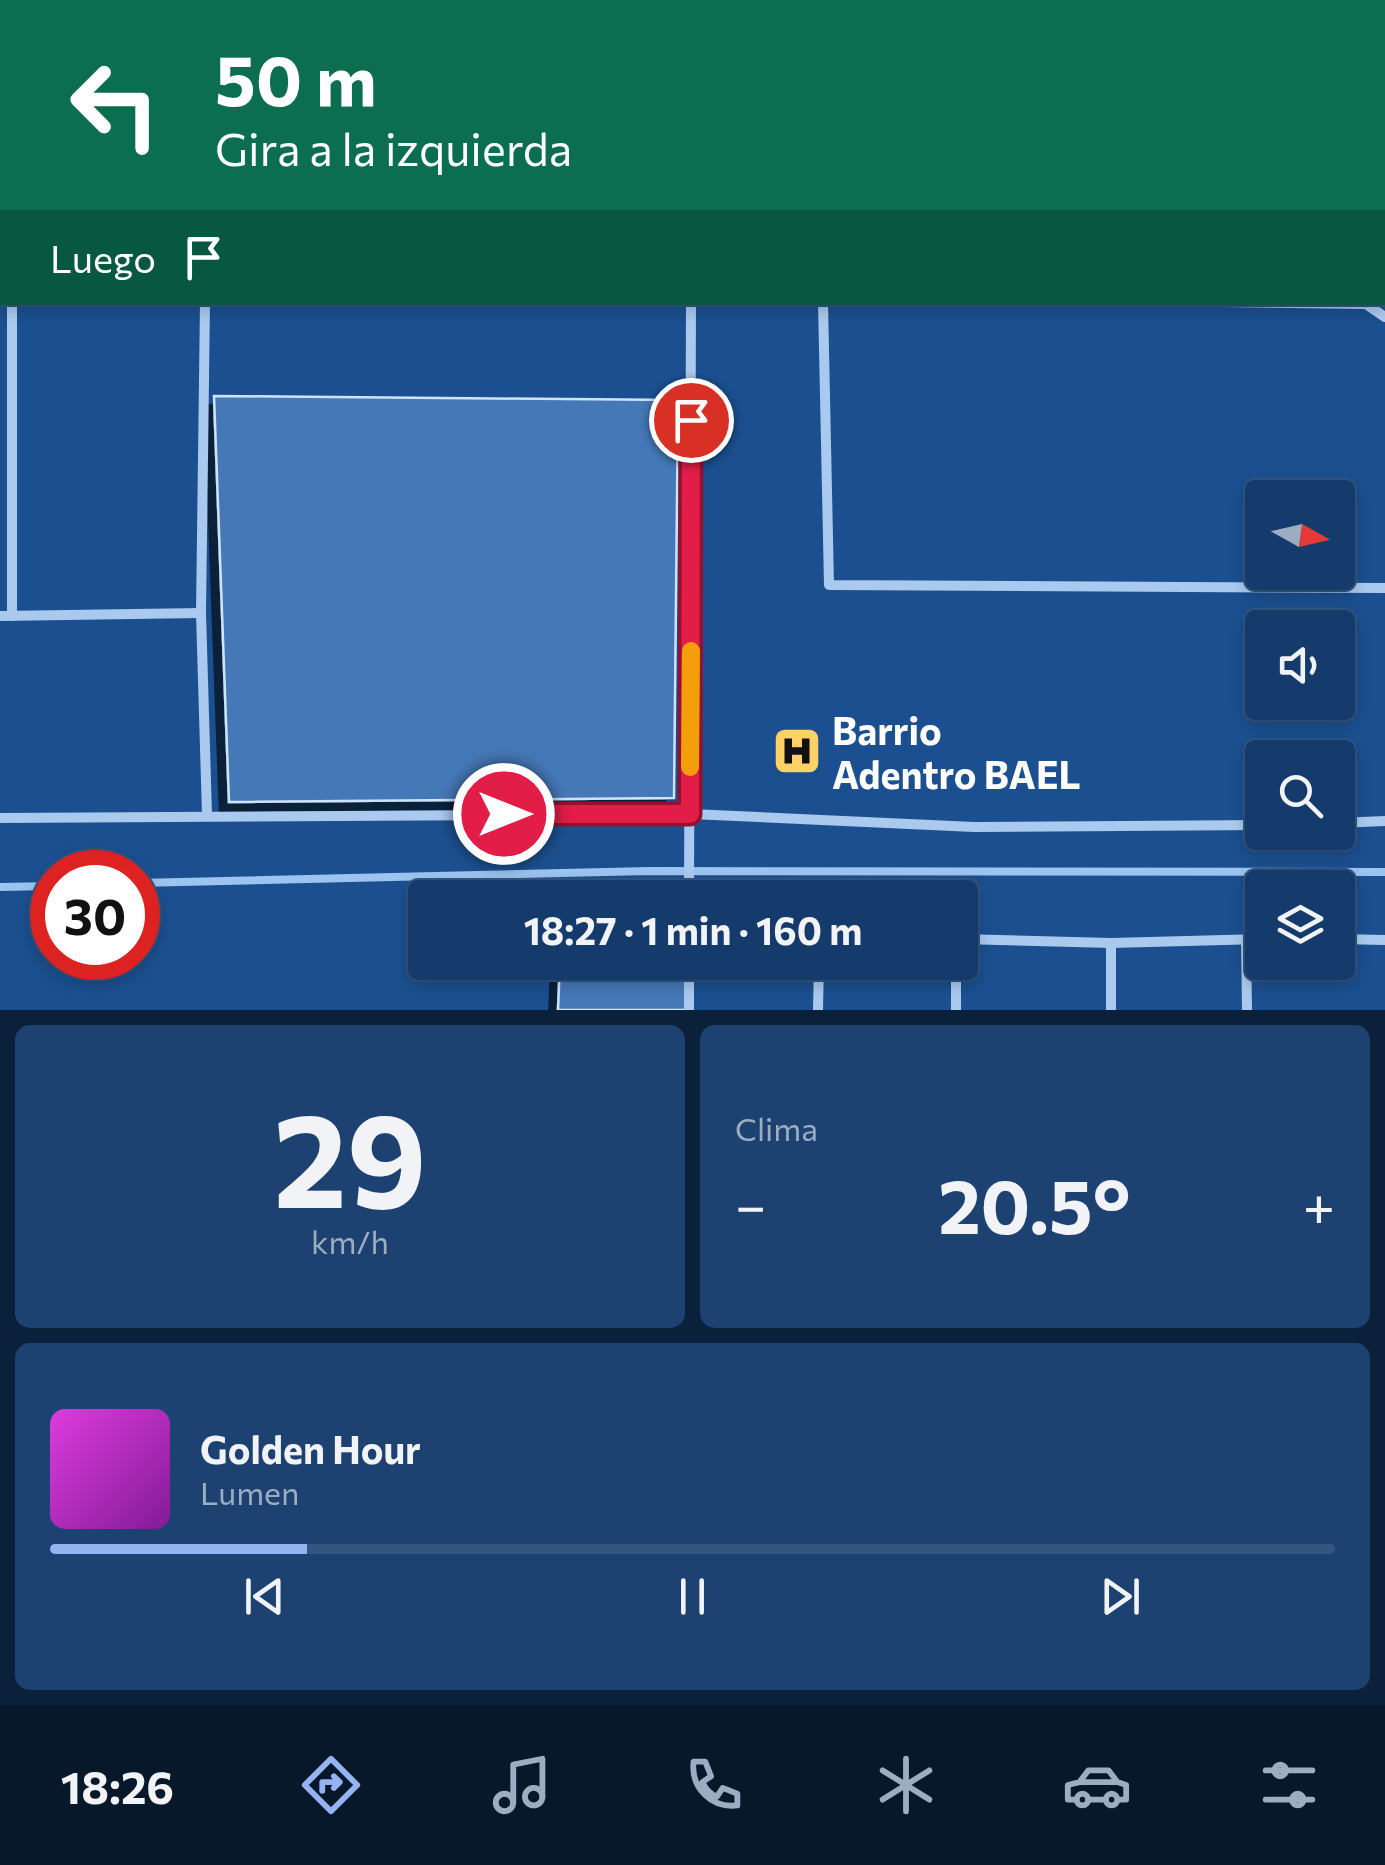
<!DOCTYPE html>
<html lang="es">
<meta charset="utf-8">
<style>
body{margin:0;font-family:Commissioner,sans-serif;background:#1d4271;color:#f1f3f6;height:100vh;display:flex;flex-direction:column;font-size:38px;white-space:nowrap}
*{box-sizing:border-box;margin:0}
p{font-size:32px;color:#9dadc1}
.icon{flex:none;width:55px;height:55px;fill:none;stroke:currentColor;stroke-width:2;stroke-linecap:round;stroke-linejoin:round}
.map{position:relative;height:1010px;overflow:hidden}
.details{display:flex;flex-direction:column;gap:15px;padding:15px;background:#0b203b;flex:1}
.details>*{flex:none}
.banner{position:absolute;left:0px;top:0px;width:1385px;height:305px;box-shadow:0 5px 15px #0003,0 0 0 2px #33557e;background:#0b6e4f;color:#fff;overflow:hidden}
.needle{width:65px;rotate:98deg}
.buttons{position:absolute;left:1245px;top:480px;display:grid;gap:20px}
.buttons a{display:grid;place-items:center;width:110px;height:110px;border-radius:10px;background:#143b6b;box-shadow:0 5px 15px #0003,0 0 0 2px #33557e;font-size:50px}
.speed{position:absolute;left:30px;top:850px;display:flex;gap:20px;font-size:50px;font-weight:700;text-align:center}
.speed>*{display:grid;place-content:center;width:130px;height:130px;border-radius:50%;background:#143b6b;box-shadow:0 5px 15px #0003,0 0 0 2px #33557e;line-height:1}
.speed .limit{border:15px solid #d22;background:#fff;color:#111}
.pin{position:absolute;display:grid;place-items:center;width:85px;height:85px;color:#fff;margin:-42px;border:5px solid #fff;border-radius:50%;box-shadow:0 2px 10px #0007}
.me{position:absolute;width:110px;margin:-55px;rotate:90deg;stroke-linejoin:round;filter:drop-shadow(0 0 8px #0008)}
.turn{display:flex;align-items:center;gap:35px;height:210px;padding:0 50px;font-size:45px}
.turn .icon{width:130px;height:130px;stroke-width:2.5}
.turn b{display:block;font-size:70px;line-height:85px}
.then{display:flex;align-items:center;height:95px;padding:0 50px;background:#0003;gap:20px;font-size:38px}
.big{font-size:75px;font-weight:700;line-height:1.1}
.details .widget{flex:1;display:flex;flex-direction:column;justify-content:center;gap:15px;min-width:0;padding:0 35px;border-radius:15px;background:#1d4271}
.details .dial{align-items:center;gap:0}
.dial b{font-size:130px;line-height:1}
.song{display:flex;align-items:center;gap:30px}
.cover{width:120px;height:120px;border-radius:15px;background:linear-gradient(135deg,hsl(300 70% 55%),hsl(290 70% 35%))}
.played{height:10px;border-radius:5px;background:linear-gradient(90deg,#95b2f1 20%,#33557e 20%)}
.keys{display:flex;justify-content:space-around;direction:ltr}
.heat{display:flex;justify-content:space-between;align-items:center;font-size:55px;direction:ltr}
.details .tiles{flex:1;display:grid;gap:15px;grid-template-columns:1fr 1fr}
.widget:last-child{grid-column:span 2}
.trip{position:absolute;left:408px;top:880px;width:570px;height:100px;border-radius:10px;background:#143b6b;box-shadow:0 5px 15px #0003,0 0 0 2px #33557e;font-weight:700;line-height:100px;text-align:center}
.menu{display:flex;height:160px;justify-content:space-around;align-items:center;background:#08182b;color:#9dadc1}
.menu .icon{width:70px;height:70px}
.menu .current{color:#95b2f1}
.menu b{font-size:45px;color:#f1f3f6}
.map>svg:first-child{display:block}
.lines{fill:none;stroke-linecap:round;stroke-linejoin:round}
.stream{stroke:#9cc4f0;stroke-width:8}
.building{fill:#4478b7;stroke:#cfe3fa;stroke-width:2.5;filter:url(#shadow)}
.lane{stroke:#a9c9ee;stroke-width:8}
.street{stroke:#a9c9ee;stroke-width:10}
.secondary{stroke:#d6e6fa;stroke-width:20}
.route-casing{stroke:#92132f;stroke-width:25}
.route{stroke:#e11d48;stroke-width:18}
.slow{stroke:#f59e0b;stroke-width:18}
.labels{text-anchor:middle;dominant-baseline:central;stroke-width:10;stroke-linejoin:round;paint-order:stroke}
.poi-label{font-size:38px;font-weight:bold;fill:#fff;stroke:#1b4f8f;text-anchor:start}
</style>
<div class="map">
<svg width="1385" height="1010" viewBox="0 0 1385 1010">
<defs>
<filter id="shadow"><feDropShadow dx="-9" dy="9" stdDeviation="0" flood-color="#0009"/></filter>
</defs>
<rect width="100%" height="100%" fill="#1b4f8f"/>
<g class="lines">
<g class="stream">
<path d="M138,883L649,871L1385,872"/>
<path d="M0,887L52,886"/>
</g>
</g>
<g class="building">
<path d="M214,396L678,400L674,798L229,802Z"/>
<path d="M560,962H689V1010H558Z"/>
</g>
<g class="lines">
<g class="lane">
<path d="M692,0L695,2"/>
<path d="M721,2L724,0"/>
<path d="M934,2V0"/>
</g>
<g class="street">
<path d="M1125,2L1126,0"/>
<path d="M0,215H2"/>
<path d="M12,302V616"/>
<path d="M205,302L201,613L207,815"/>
<path d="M823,302L829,585L1385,588"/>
<path d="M1222,302L1366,304L1385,317"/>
<path d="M0,616L201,613"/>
<path d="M0,818L691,814L974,827L1262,825"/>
<path d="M1338,823L1385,821"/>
<path d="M689,898L691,302"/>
<path d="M960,939L1111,943L1262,939"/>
<path d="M1246,939L1247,1010"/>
<path d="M1338,939L1385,940"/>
<path d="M689,962V1010"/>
<path d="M818,1010L819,962"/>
<path d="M956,1010V962"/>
<path d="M1111,1010V943"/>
</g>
<g class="secondary">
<path d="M184,0L195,2"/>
<path d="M1382,135H1385"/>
</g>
</g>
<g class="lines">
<g class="route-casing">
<path id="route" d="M504,814H690L691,420"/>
</g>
<use href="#route" class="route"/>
<path class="slow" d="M690,767L691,651"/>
</g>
<defs>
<g id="hospital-square" transform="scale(2.5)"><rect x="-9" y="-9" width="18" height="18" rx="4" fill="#ffd166" stroke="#1b4f8f"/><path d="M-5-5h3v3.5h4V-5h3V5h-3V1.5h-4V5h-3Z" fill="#111"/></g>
</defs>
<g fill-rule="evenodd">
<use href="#hospital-square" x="797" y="751"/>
</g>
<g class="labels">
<g class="poi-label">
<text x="832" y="729">Barrio<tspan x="832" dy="44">Adentro BAEL</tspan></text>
</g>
</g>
</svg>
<div class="buttons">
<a><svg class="needle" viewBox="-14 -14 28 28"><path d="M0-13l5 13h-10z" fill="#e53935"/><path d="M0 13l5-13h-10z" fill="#9dadc1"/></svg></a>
<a><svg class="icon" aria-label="sound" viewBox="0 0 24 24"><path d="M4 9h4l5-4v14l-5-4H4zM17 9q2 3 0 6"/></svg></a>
<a><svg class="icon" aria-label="search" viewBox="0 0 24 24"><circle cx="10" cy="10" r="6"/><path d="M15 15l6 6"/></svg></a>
<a><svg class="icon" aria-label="layers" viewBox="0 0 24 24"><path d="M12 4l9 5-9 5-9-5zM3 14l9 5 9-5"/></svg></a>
</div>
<div class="speed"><div class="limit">30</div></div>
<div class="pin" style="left:691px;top:420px;background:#d93025"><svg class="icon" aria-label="arrive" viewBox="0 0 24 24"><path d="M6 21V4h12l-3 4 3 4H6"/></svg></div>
<svg class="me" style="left:504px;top:814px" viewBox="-20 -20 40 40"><circle r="17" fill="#e11d48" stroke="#fff" stroke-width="3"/><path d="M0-11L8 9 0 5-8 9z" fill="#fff"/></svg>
<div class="trip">18:27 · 1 min · 160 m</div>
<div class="banner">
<div class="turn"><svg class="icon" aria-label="left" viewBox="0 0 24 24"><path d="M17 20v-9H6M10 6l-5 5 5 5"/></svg><div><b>50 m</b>Gira a la izquierda</div></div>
<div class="then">Luego<svg class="icon" aria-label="arrive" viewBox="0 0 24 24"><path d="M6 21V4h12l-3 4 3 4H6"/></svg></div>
</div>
</div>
<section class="details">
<div class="tiles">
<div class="widget dial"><b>29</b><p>km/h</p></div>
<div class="widget"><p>Clima</p>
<div class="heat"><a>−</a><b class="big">20.5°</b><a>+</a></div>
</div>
<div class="widget">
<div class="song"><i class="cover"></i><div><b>Golden Hour</b><p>Lumen</p></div></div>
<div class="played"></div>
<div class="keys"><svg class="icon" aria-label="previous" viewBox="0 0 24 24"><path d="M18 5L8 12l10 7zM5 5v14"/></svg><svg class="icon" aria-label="pause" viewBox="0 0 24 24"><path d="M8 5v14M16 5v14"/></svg><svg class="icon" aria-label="next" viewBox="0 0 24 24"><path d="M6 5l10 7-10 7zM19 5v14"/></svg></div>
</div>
</div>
</section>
<nav class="menu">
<b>18:26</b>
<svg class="icon current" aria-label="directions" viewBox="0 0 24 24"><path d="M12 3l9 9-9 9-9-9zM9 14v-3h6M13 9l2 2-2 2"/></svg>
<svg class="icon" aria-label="music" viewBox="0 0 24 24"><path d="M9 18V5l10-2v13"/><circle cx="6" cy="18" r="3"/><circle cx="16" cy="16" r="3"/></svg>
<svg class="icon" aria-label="phone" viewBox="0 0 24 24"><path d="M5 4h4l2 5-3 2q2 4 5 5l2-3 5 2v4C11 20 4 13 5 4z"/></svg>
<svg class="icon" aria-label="climate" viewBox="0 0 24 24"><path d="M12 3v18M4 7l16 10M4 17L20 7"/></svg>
<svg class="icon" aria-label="car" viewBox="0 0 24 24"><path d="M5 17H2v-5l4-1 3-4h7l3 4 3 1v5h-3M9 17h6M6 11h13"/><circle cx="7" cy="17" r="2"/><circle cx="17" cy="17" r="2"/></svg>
<svg class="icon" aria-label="filters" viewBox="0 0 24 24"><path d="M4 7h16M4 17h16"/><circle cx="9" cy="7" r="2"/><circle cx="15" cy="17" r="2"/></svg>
</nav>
